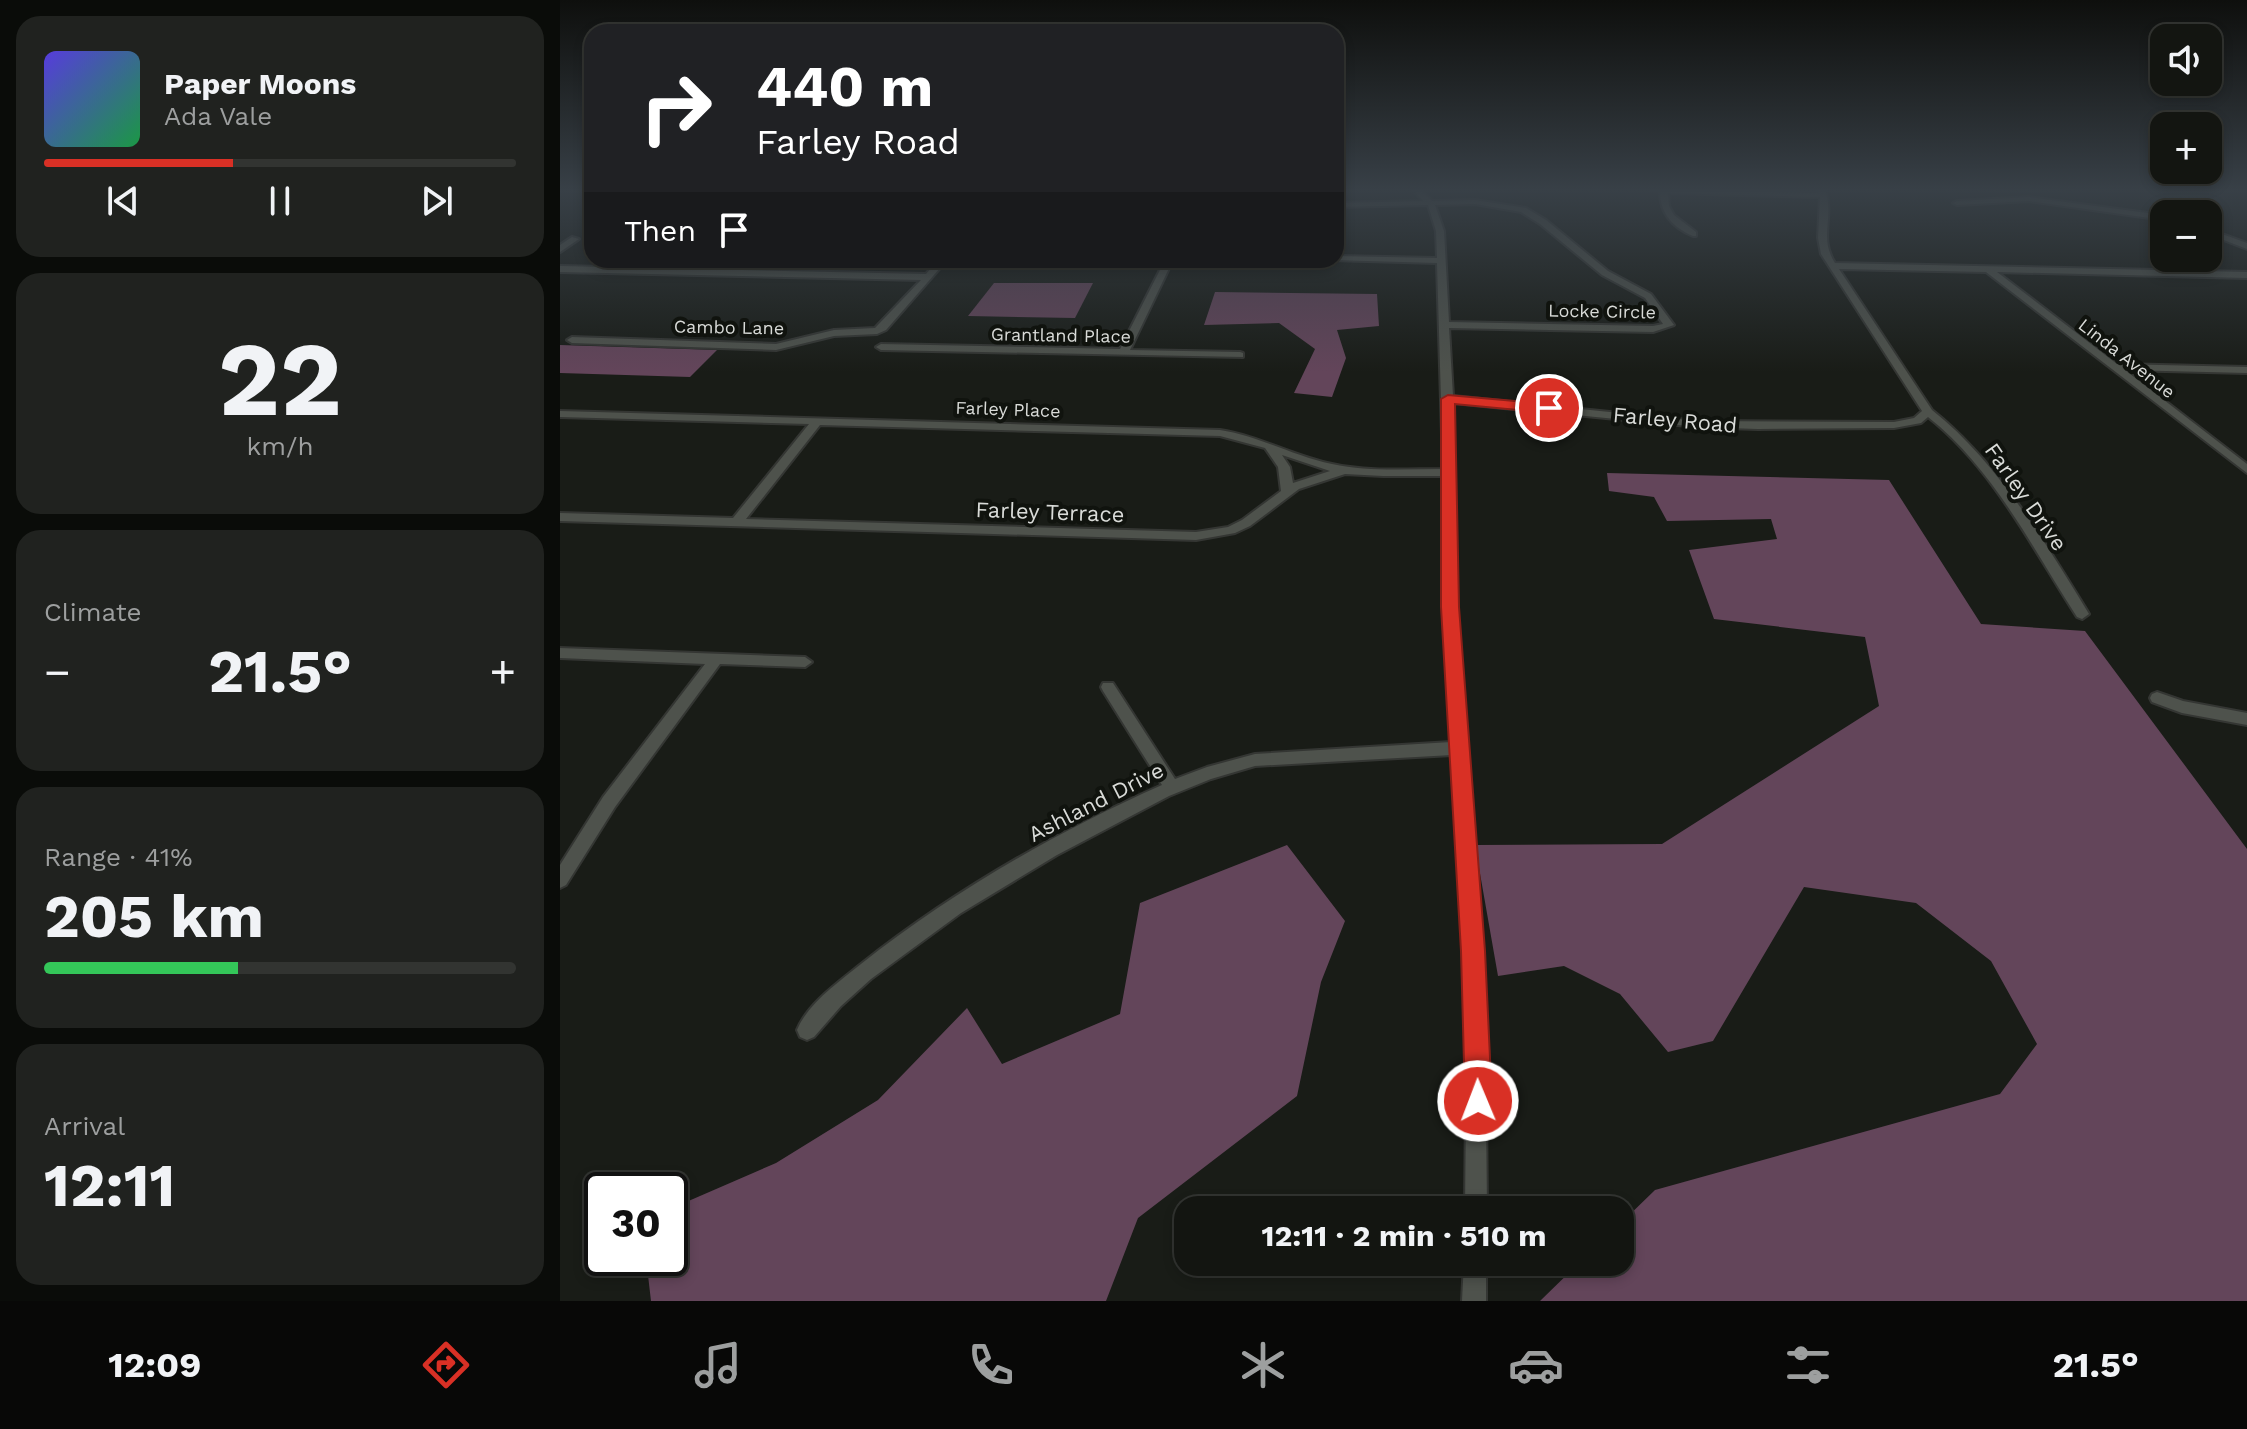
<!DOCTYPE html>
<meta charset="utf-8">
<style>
body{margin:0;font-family:"Work Sans",sans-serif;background:#20221f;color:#f1f3f6;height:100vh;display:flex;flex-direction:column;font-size:30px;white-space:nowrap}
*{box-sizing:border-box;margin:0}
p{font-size:26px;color:#9d9f9f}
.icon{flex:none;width:44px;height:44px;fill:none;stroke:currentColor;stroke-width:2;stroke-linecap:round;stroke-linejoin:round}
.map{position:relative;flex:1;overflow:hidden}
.sheet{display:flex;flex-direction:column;gap:16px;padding:16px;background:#0a0c09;width:560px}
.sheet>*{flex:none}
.hud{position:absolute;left:24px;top:24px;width:760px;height:244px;border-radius:24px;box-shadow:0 4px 12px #0003,0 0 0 2px #323431;background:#202124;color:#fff;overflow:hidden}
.controls{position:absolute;left:1590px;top:24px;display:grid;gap:16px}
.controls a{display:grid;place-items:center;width:72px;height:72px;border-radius:16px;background:#131511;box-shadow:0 4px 12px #0003,0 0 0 2px #323431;font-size:40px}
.speed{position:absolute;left:24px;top:1172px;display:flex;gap:16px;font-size:40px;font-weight:700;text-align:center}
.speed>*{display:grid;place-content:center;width:104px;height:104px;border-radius:50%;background:#131511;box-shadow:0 4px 12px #0003,0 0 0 2px #323431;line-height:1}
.speed .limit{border:4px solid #111;border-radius:12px;background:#fff;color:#111}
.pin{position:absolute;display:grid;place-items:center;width:68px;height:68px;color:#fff;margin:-34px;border:4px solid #fff;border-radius:50%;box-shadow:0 2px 8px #0007}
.me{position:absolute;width:88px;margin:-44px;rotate:359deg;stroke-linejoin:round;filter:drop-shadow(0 0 6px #0008)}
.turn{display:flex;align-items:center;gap:28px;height:168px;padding:0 40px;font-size:36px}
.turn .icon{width:104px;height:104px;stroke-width:2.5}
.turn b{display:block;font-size:56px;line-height:68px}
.then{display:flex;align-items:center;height:76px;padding:0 40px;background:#0003;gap:16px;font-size:30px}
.big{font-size:60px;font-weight:700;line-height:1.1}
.sheet .tile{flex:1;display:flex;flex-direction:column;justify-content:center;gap:12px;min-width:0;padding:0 28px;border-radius:24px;background:#20221f}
.sheet .dial{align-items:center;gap:0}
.dial b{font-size:104px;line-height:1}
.song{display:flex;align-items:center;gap:24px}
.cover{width:96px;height:96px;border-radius:12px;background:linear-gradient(135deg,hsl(250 70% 55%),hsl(140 70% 35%))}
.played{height:8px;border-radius:4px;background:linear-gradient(90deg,#d93025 40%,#323431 40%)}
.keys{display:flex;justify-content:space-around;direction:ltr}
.heat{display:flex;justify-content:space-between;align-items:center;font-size:44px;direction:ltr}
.charge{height:12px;border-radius:6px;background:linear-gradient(90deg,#34c759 41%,#323431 0)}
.trip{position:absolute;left:614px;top:1196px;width:460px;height:80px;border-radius:24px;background:#131511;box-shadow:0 4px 12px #0003,0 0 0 2px #323431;font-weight:700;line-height:80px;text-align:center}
.tabs{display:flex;height:128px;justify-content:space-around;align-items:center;background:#080807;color:#9d9f9f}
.tabs .icon{width:56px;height:56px}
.tabs .selected{color:#d93025}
.tabs b{font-size:36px;color:#f1f3f6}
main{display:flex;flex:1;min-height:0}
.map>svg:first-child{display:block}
.forest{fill:#63455a}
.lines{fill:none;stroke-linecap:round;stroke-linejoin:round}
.street-casing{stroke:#343633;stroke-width:4}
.street{fill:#4e524c;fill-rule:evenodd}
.route{fill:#d93025;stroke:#8d1f18;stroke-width:2}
.labels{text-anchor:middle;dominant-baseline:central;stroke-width:8;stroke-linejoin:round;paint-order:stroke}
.far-street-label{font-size:18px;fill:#d9dbd8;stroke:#10130e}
.street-label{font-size:22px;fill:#d9dbd8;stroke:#10130e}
</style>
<main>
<section class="sheet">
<div class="tile">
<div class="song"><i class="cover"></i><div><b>Paper Moons</b><p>Ada Vale</p></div></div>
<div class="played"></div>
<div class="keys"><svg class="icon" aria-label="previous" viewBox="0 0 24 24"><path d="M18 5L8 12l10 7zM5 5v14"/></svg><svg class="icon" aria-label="pause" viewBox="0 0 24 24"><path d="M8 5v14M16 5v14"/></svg><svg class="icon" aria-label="next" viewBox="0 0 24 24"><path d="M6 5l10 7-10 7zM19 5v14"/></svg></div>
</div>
<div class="tile dial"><b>22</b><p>km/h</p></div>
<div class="tile"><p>Climate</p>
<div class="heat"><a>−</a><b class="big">21.5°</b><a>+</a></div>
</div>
<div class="tile"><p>Range · 41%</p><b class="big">205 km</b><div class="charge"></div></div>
<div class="tile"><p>Arrival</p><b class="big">12:11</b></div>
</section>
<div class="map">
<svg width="1687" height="1301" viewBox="0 0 1687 1301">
<rect width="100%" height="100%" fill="#191c17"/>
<g class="forest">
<path d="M434,283H533L515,318L408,316Z"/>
<path d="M655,292L817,294L819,326L777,330L786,358L772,397L734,393L755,349L719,323L644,325Z"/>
<path d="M0,345L157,350L130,377L0,373Z"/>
<path d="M1047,473L1329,480L1421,624L1525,631L1687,849V1301H980L1020,1262H1060V1224L1095,1190L1440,1094L1477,1044L1431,961L1356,903L1244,887L1153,1041L1108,1052L1060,994L1004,966L938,976L915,845L1102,844L1319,706L1305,637L1154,619L1129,550L1217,539L1211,519L1107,521L1094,497L1049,491Z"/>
<path d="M727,845L785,921L761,982L737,1096L578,1218L546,1301H91L86,1258H110V1209L216,1163L318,1100L407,1008L442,1064L560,1014L580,903Z"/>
</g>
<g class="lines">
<g class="street-casing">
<g id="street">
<path d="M853,190H861L872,201L915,200L966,208L986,220L1048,271L1091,294L1114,325L1093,332L889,328L893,396L1138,421L1334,422L1354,418L1362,411L1261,254L1258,238L1260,197L1108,193L1109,206L1114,215L1136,232V236H1133C1114,228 1100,214 1100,192L1091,190L1258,193L1257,190H1265C1275,217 1258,237 1275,263L1687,272V278L1437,272L1557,364L1687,367V373L1565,370L1687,464V473L1426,272L1279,269L1372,410C1437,461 1486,544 1529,614L1522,619L1517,617C1473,549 1433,468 1368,417L1361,423L1334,428L1198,429L1138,427L893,403L897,607L925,1009L927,1210H905L907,1009L892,755L695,766L651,779L609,796L497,855L401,913L311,979L281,1006L254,1037L247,1040L240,1037L237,1030C248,1003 279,982 301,964C392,892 496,832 602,785L543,691L541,687L543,683H553L615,779L647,767L695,754L891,742L883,607V476H823L785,474L739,489L690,526L675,533L636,540L0,521V513L173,518L249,424L0,417V411L660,430C699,436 733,456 772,464C808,472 846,469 883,469L877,263L772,260H776V256L877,258L876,231L868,205L776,207V203L863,201ZM915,204L961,212L980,224L1042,275L1085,298L1103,324L1093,326L889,322L884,231L875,205ZM260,425L660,436L705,448L718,467L721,491L682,520L668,527L636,532L186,519ZM722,455L770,471L733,483L730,467Z"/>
<path d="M1469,197L1595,214L1602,202L1621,206L1620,214H1612L1613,208L1607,207L1603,215L1604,220L1469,201L1397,205L1393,203L1397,201Z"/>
<path d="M1648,229L1687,243V249L1648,234Z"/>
<path d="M12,237L19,239L0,252V245Z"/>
<path d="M378,260H387L326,330L317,334L274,336L216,350L12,343L7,340L12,337L216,344L274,330L315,328L361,280L0,272V266L366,274Z"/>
<path d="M605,260H613L570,350L680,352L683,353V357L321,350L316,347L321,344L560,349Z"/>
<path d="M0,648L245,657L252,662L245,667L160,664L55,807L6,885L0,888V865L43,797L145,664L0,658Z"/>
<path d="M1597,692L1623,701L1687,713V725L1622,713L1592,702L1590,698L1592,694Z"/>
<path d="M904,1262H926V1301H902Z"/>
</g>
</g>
<use href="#street" class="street"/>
</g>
<linearGradient id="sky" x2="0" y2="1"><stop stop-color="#0e0f0d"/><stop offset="0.51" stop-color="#384047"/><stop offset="1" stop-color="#384047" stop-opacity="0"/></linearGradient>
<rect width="1687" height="372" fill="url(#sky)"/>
<path class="route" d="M888,395L989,404L996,408L989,413L895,404L899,607L925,951L932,1101L928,1111L918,1115L909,1111L905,1101L901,951L881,607V399Z"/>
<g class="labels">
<g class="far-street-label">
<text transform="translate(1042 311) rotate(1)">Locke Circle</text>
<text transform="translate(169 327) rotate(1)">Cambo Lane</text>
<text transform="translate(501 335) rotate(1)">Grantland Place</text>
<text transform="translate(1567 358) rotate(38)">Linda Avenue</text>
<text transform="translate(448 409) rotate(2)">Farley Place</text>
</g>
<g class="street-label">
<text transform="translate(1115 420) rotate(5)">Farley Road</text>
<text transform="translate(1466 497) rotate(55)">Farley Drive</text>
<text transform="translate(490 512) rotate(2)">Farley Terrace</text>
<text transform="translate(536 802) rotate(-27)">Ashland Drive</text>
</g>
</g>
</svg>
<div class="controls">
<a><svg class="icon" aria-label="sound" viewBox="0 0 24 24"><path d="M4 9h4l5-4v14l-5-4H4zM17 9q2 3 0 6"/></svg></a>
<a>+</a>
<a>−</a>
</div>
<div class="speed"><div class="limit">30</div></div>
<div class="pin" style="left:989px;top:408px;background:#d93025"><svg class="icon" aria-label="arrive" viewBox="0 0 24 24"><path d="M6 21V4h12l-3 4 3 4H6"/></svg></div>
<svg class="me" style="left:918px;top:1101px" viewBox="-20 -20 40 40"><circle r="17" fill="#d93025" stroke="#fff" stroke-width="3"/><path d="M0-11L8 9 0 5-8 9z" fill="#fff"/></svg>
<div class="trip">12:11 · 2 min · 510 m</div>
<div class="hud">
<div class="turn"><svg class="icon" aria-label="right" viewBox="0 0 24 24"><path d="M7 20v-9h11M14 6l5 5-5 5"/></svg><div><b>440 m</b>Farley Road</div></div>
<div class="then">Then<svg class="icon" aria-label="arrive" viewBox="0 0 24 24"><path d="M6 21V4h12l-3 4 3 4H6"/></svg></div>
</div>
</div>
</main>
<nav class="tabs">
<b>12:09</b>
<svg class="icon selected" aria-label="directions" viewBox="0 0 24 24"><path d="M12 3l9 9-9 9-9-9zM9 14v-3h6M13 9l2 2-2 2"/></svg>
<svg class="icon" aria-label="music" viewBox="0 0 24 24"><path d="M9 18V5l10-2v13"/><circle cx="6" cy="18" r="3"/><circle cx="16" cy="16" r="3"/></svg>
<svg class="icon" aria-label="phone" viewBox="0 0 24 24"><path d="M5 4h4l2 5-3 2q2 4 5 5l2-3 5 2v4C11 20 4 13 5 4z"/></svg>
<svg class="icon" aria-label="climate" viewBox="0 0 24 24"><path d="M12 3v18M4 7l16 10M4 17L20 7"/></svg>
<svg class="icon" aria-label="car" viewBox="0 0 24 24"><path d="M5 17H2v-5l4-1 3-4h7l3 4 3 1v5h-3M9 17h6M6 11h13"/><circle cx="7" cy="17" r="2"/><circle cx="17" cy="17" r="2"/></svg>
<svg class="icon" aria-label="filters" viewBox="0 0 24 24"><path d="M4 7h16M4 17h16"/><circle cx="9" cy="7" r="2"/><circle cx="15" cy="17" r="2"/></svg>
<b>21.5°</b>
</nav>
